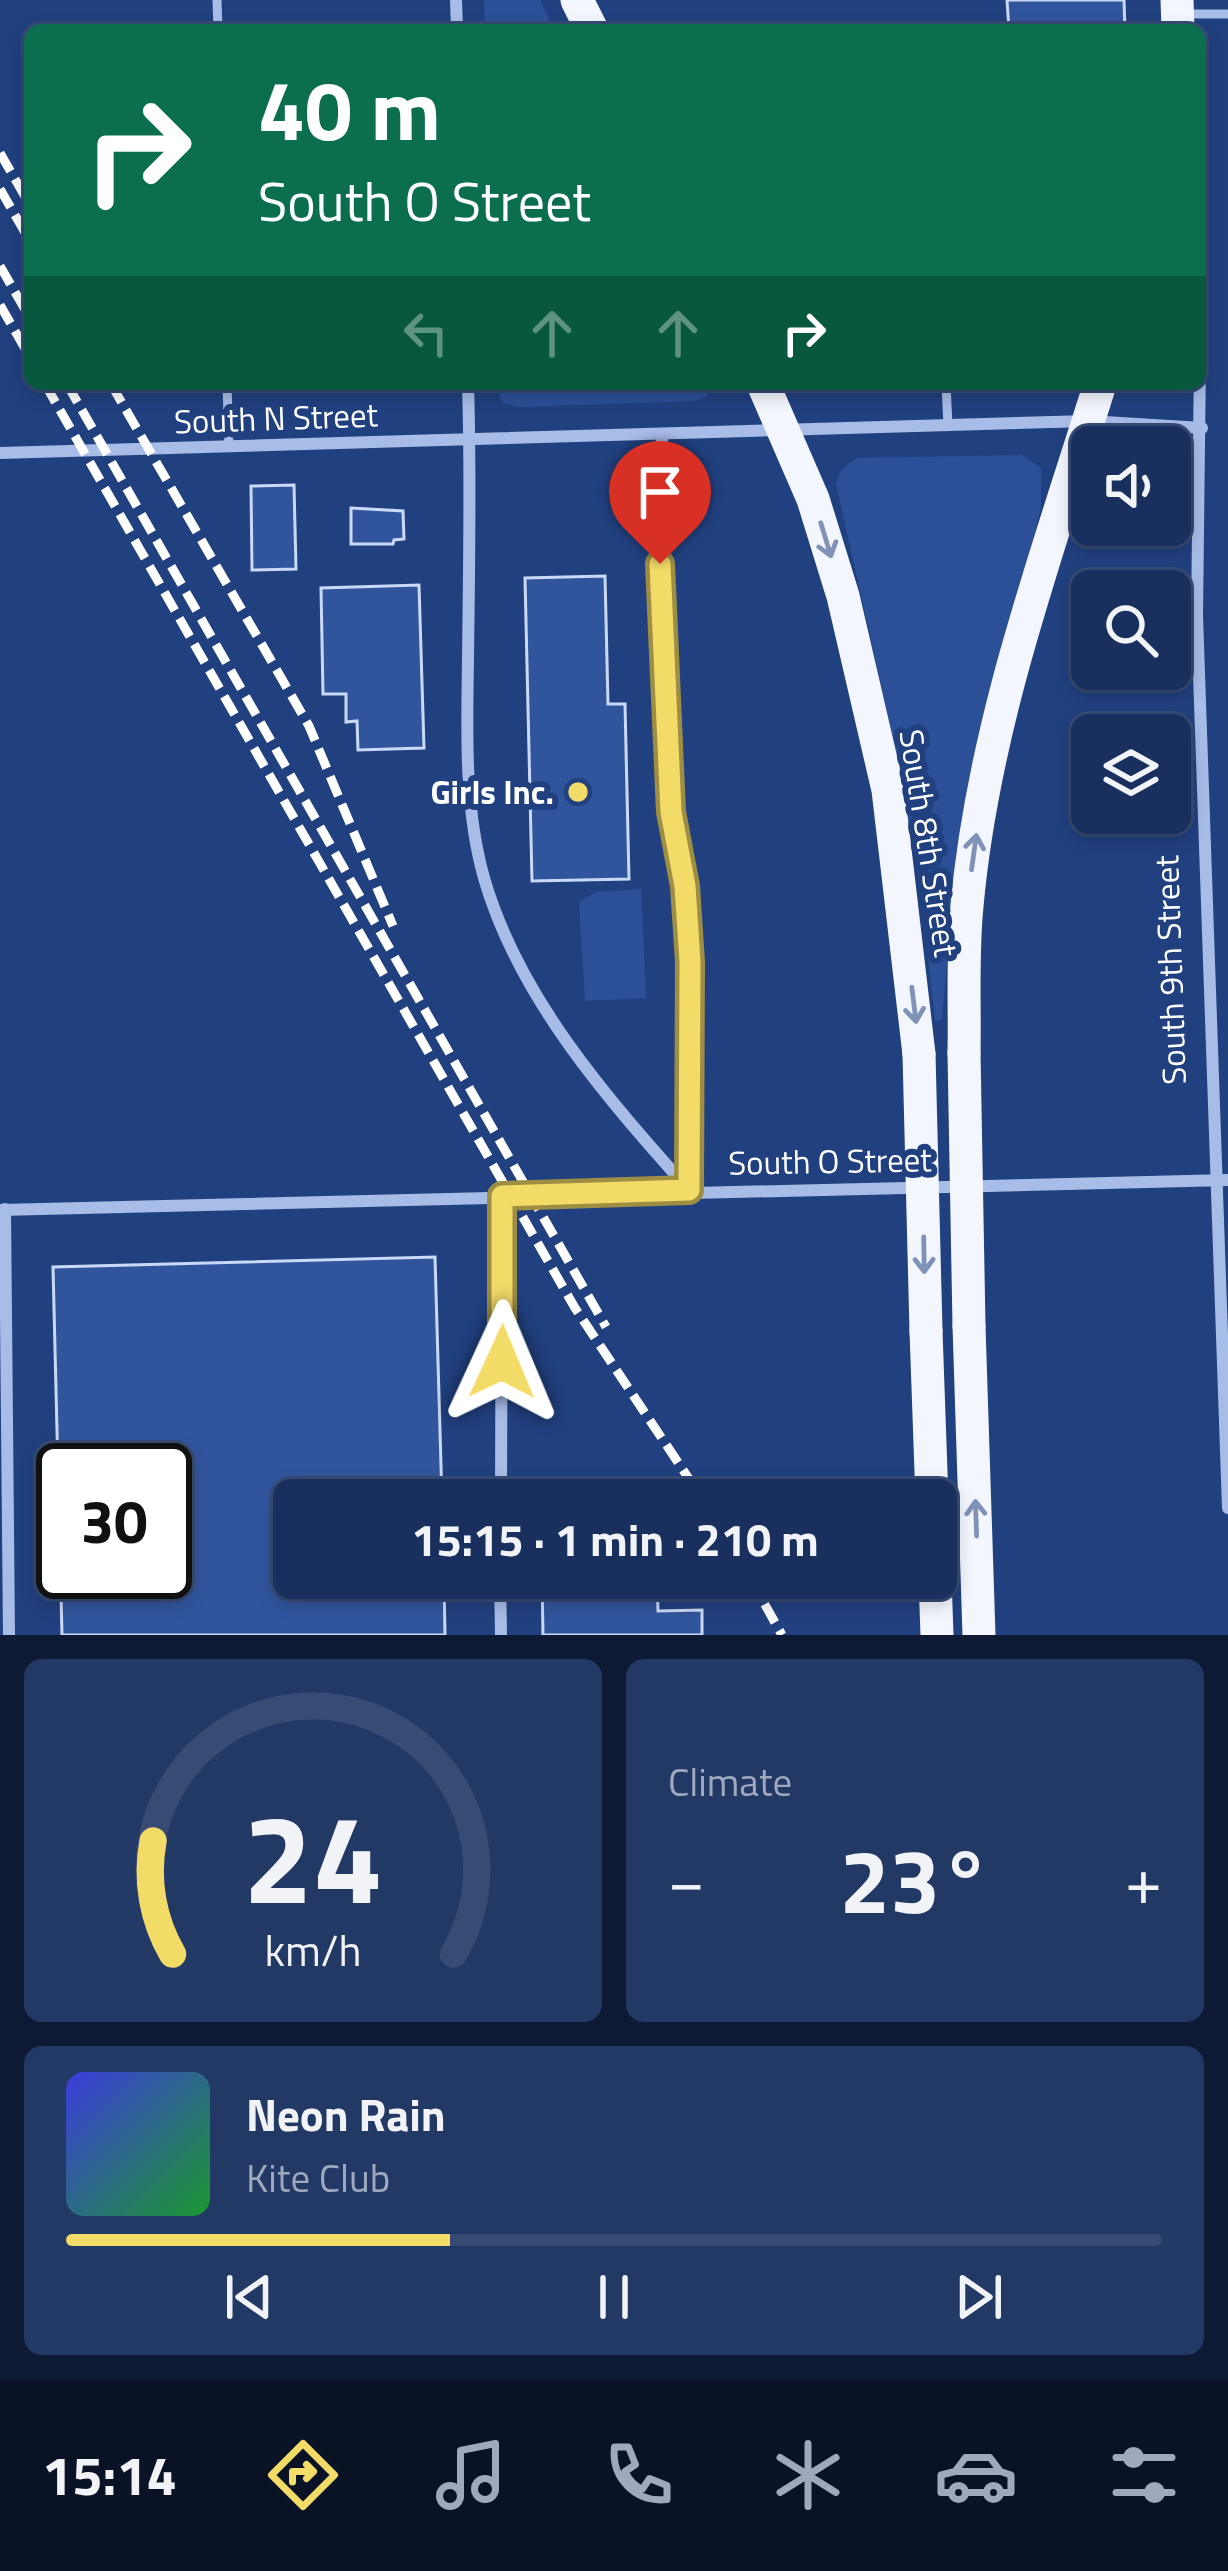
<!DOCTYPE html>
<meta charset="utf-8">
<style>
body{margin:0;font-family:"Titillium Web",sans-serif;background:#223865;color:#f1f3f6;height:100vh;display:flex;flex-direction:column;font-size:45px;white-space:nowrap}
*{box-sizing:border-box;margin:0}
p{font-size:39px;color:#9fa9bd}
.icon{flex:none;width:66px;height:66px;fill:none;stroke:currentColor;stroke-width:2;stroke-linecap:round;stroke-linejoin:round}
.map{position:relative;height:1635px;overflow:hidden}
.drawer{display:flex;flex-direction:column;gap:24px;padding:24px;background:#0e1a34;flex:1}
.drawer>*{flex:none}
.guide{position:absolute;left:24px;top:24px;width:1182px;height:366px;border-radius:18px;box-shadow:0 6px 18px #0003,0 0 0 3px #374b74;background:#0b6e4f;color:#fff;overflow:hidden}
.tools{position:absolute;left:1071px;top:426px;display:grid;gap:24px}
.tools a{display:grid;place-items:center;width:120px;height:120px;border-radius:18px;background:#19305f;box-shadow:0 6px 18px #0003,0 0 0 3px #374b74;font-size:60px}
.speed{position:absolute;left:36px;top:1443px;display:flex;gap:24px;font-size:60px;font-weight:700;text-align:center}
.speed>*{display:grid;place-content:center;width:156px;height:156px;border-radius:50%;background:#19305f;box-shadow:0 6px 18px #0003,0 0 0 3px #374b74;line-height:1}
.speed .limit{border:6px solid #111;border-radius:18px;background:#fff;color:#111}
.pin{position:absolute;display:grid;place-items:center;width:102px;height:102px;color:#fff;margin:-123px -51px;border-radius:50% 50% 50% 0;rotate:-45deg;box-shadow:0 0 12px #0007}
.pin .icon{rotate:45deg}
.me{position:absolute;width:132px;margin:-66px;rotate:1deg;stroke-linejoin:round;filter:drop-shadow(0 0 9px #0008)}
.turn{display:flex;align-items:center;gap:42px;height:252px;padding:0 36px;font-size:54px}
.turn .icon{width:156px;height:156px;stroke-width:2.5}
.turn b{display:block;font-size:84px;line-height:102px}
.lanes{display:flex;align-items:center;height:114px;padding:0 36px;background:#0003;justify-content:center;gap:60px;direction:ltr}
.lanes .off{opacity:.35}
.big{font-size:90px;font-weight:700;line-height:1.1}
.drawer .tile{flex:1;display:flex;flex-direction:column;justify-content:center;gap:18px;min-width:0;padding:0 42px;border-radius:18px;background:#223865}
.drawer .dial{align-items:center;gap:0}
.dial svg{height:312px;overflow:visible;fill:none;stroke:#374b74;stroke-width:7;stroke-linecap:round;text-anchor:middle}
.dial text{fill:#f1f3f6;stroke:none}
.song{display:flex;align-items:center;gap:36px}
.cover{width:144px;height:144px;border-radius:18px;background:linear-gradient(135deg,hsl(240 70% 55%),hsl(130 70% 35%))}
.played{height:12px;border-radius:6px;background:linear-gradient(90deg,#f3db68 35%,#374b74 35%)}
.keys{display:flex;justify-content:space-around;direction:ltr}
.heat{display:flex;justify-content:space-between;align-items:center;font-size:66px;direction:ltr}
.drawer .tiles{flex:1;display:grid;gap:24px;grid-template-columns:1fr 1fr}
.tile:last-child{grid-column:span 2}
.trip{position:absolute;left:273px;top:1479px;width:684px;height:120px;border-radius:18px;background:#19305f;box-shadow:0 6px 18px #0003,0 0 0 3px #374b74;font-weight:700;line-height:120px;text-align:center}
.dock{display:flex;height:192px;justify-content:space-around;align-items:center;background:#0a1326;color:#9fa9bd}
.dock .icon{width:84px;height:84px}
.dock .selected{color:#f3db68}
.dock b{font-size:54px;color:#f1f3f6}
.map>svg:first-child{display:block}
.green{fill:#2b5097}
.building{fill:#31559d;stroke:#cad9f6;stroke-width:3;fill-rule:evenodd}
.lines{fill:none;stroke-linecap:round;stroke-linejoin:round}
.service{stroke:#a7bce7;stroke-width:9}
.minor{stroke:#a7bce7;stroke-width:12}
.trunk{stroke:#f4f6fe;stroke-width:33}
.rail{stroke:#fff;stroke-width:9;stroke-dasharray:21 9;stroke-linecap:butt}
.trunk-bridge{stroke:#f4f6fe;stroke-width:33}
.oneway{stroke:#8092b8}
.route-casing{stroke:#9e8e44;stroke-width:30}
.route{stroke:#f3db68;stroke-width:21}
.poi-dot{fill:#f3db68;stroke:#21407f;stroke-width:4.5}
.labels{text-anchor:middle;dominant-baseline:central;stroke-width:12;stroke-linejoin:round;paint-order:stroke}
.street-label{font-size:33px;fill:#fff;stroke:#21407f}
.poi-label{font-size:33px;font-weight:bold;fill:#fff;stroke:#21407f;text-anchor:end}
</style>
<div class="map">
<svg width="1228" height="1635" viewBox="0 0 1228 1635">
<rect width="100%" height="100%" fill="#21407f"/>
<g class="green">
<path d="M484,0H540L554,30H485Z"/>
<path d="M495,384H718L706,397L694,401L518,407L502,403Z"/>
<path d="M1022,455L1041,468V508L967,790L955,864L942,1020L935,1021L921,888L899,764L836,484L840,472L856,458Z"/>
<path d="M641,889L646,998L585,1001L579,902L596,892Z"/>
</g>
<g class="building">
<path d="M1007,0H1124L1125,30H1009Z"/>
<path d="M294,485L296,569L252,570L251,486Z"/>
<path d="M351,508L403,511L404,539L394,540L393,544H351Z"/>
<path d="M605,576L608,704H625L629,879L532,881L525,578Z"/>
<path d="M419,585L424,748L358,750L357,721L346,722V694H323L321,588Z"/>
<path d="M435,1257L442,1500H294V1578H444L445,1635H62L53,1267ZM63,1470H165V1572H63Z"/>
<path d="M542,1578H657L658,1611L702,1610V1635H543Z"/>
</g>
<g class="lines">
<g class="service">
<path d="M217,0L218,30"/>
<path d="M1183,14H1228"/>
<path d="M227,384L229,447"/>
<path d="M946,384L948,426"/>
</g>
<g class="minor">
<path d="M456,0L457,30"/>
<path d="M1200,357L1197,616L1228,1508"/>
<path d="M468,384C471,476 469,568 468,659C467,732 464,807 484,878C519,999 608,1099 689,1190"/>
<path d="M662,434L660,564L671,812L685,886L690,962L689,1190"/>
<path d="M0,453L1088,421L1202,428"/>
<path d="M5,1209L9,1635"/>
<path d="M0,1210L1228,1180"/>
<path d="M501,1500L502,1196"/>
<path d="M500,1578L501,1635"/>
</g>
<g class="trunk">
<path d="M577,0L592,30"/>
<path d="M1177,0L1178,30"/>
<path d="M763,384L813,499L843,596L888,790L919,1054"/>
<path d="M964,1053C965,1004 962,954 967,906C983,727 1047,554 1100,384"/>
<path d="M969,1326L979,1635"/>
<path d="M926,1331L932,1500"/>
<path d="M935,1578L937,1635"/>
</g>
<g class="rail">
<path d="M0,153L30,205"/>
<path d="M0,189L30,241"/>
<path d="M0,266L30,318"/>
<path d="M0,305L30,357"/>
<path d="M45,384L575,1308L703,1500"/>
<path d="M67,384L606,1327"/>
<path d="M111,384L309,726L393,926"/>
<path d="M750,1578L782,1635"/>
</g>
<g class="trunk-bridge">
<path d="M964,1053L969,1326"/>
<path d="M919,1054L926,1331"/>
</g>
</g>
<defs><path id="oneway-shaft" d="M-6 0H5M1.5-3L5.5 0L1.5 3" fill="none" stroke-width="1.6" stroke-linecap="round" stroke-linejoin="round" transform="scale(3)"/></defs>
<g class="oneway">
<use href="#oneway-shaft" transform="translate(826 540) rotate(73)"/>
<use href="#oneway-shaft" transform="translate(974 852) rotate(-82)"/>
<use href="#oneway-shaft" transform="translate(914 1005) rotate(83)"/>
<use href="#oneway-shaft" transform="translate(924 1255) rotate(89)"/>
<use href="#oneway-shaft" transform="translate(976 1518) rotate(-92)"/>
</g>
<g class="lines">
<g class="route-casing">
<path id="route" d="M502,1362V1196L689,1190L690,962L685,886L671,812L660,564"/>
</g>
<use href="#route" class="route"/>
</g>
<circle class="poi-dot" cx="578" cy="792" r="12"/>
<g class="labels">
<g class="street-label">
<text transform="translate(276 418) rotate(-2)">South N Street</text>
<text transform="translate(929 843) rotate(81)">South 8th Street</text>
<text transform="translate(1170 970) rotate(-92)">South 9th Street</text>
<text transform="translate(830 1161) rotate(-1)">South O Street</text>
</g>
<g class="poi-label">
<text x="554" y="792">Girls Inc.</text>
</g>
</g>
</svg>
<div class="tools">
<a><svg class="icon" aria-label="sound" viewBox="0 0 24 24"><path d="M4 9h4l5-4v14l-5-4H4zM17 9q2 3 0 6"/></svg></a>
<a><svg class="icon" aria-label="search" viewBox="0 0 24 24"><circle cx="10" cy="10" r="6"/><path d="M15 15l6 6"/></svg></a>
<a><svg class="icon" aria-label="layers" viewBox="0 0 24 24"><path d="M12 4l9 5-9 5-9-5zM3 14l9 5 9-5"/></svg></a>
</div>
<div class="speed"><div class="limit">30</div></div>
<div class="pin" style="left:660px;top:564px;background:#d93025"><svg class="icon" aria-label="arrive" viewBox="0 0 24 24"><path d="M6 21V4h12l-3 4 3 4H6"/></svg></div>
<svg class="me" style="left:502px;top:1362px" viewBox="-20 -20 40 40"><path d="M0-17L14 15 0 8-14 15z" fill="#f3db68" stroke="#fff" stroke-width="4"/></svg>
<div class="trip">15:15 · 1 min · 210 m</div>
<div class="guide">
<div class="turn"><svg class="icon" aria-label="right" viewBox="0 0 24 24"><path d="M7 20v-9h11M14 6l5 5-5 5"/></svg><div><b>40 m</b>South O Street</div></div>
<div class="lanes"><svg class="icon off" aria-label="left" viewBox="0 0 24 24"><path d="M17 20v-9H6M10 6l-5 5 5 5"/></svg><svg class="icon off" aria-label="ahead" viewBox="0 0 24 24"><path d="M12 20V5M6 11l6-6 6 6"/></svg><svg class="icon off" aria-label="ahead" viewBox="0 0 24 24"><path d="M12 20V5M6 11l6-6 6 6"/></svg><svg class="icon" aria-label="right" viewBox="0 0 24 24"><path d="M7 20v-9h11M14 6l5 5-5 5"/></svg></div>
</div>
</div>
<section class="drawer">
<div class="tiles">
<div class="tile dial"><svg viewBox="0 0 100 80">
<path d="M14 69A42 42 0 1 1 86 69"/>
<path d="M14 69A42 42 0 0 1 9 40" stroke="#f3db68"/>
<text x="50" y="56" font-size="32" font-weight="700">24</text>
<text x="50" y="72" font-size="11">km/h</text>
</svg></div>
<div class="tile"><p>Climate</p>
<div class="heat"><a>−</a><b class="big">23°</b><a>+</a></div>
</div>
<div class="tile">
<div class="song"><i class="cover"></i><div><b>Neon Rain</b><p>Kite Club</p></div></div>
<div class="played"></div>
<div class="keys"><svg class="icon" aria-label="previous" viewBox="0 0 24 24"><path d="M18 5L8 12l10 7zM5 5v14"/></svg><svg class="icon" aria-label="pause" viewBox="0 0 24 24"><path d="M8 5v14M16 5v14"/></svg><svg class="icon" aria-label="next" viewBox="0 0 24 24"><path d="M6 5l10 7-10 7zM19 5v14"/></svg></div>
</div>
</div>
</section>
<nav class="dock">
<b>15:14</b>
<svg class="icon selected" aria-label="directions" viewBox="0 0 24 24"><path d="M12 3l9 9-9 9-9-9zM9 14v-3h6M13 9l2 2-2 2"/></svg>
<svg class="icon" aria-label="music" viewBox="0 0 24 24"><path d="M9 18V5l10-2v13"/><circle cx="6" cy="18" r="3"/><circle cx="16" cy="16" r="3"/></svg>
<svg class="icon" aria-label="phone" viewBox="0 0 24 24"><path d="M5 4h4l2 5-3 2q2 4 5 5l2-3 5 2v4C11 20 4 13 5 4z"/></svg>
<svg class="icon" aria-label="climate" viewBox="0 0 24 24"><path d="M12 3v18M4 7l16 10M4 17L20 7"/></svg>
<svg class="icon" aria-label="car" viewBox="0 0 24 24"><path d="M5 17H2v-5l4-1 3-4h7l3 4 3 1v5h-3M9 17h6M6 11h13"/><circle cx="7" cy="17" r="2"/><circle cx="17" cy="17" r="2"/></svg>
<svg class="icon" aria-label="filters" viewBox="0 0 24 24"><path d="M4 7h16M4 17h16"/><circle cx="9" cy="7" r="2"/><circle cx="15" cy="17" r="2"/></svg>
</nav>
